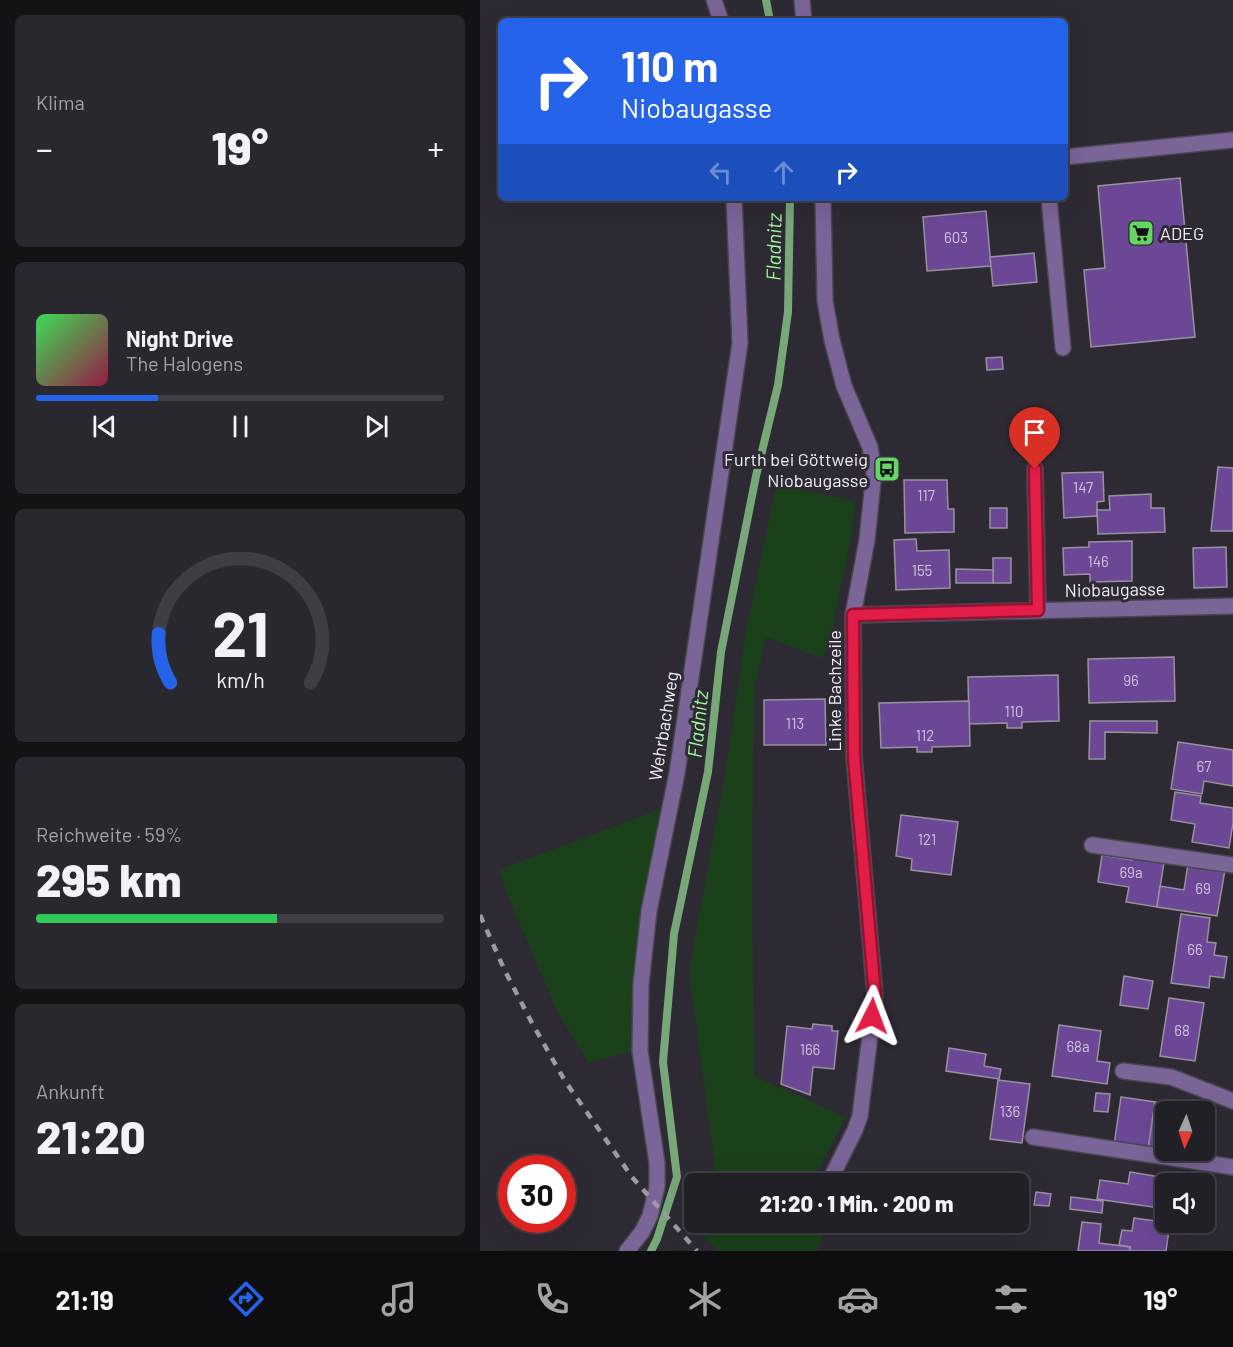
<!DOCTYPE html>
<html lang="de">
<meta charset="utf-8">
<style>
body{margin:0;font-family:Barlow,sans-serif;background:#2a282f;color:#f1f3f6;height:100vh;display:flex;flex-direction:column;font-size:22px;white-space:nowrap}
*{box-sizing:border-box;margin:0}
p{font-size:20px;color:#a2a3a7}
.icon{flex:none;width:33px;height:33px;fill:none;stroke:currentColor;stroke-width:2;stroke-linecap:round;stroke-linejoin:round}
.map{position:relative;flex:1;overflow:hidden}
.side{display:flex;flex-direction:column;gap:15px;padding:15px;background:#131215;width:480px}
.side>*{flex:none}
.hud{position:absolute;left:18px;top:18px;width:570px;height:183px;border-radius:9px;box-shadow:0 6px 24px #0002,0 0 0 2px #3f3e44;background:#2563eb;color:#fff;overflow:hidden}
.needle{width:39px;rotate:183deg}
.fabs{position:absolute;left:675px;top:1101px;display:grid;gap:12px}
.fabs a{display:grid;place-items:center;width:60px;height:60px;border-radius:9px;background:#222027;box-shadow:0 6px 24px #0002,0 0 0 2px #3f3e44;font-size:30px}
.speed{position:absolute;left:18px;top:1155px;display:flex;gap:12px;font-size:30px;font-weight:700;text-align:center}
.speed>*{display:grid;place-content:center;width:78px;height:78px;border-radius:50%;background:#222027;box-shadow:0 6px 24px #0002,0 0 0 2px #3f3e44;line-height:1}
.speed .limit{border:9px solid #d22;background:#fff;color:#111}
.pin{position:absolute;display:grid;place-items:center;width:51px;height:51px;color:#fff;margin:-62px -26px;border-radius:50% 50% 50% 0;rotate:-45deg;box-shadow:0 0 6px #0007}
.pin .icon{rotate:45deg}
.me{position:absolute;width:66px;margin:-33px;rotate:3deg;stroke-linejoin:round;filter:drop-shadow(0 0 4px #0008)}
.turn{display:flex;align-items:center;gap:21px;height:126px;padding:0 24px;font-size:27px}
.turn .icon{width:78px;height:78px;stroke-width:2.5}
.turn b{display:block;font-size:42px;line-height:51px}
.lanes{display:flex;align-items:center;height:57px;padding:0 24px;background:#0003;justify-content:center;gap:30px;direction:ltr}
.lanes .off{opacity:.35}
.big{font-size:45px;font-weight:800;line-height:1.1}
.side .widget{flex:1;display:flex;flex-direction:column;justify-content:center;gap:9px;min-width:0;padding:0 21px;border-radius:9px;background:#2a282f}
.side .dial{align-items:center;gap:0}
.dial svg{height:156px;overflow:visible;fill:none;stroke:#3f3e44;stroke-width:7;stroke-linecap:round;text-anchor:middle}
.dial text{fill:#f1f3f6;stroke:none}
.song{display:flex;align-items:center;gap:18px}
.cover{width:72px;height:72px;border-radius:9px;background:linear-gradient(135deg,hsl(130 70% 55%),hsl(340 70% 35%))}
.played{height:6px;border-radius:3px;background:linear-gradient(90deg,#2563eb 30%,#3f3e44 30%)}
.keys{display:flex;justify-content:space-around;direction:ltr}
.heat{display:flex;justify-content:space-between;align-items:center;font-size:33px;direction:ltr}
.charge{height:9px;border-radius:4px;background:linear-gradient(90deg,#34c759 59%,#3f3e44 0)}
.trip{position:absolute;left:204px;top:1173px;width:345px;height:60px;border-radius:9px;background:#222027;box-shadow:0 6px 24px #0002,0 0 0 2px #3f3e44;font-weight:800;line-height:60px;text-align:center}
.menu{display:flex;height:96px;justify-content:space-around;align-items:center;background:#0e0d10;color:#a2a3a7}
.menu .icon{width:42px;height:42px}
.menu .on{color:#2563eb}
.menu b{font-size:27px;color:#f1f3f6}
main{display:flex;flex:1;min-height:0}
.map>svg:first-child{display:block}
.green{fill:#1b411b}
.lines{fill:none;stroke-linecap:round;stroke-linejoin:round}
.stream{stroke:#77a878;stroke-width:8}
.building{fill:#6c4796;stroke:#97929e;stroke-width:1.5}
.minor-casing{stroke:#49464f;stroke-width:18}
.minor{stroke:#7b6498;stroke-width:15}
.rail{stroke:#9d9aa2;stroke-width:4.5;stroke-dasharray:8 8;stroke-linecap:butt}
.route-casing{stroke:#92132f;stroke-width:15}
.route{stroke:#e11d48;stroke-width:10}
.labels{text-anchor:middle;dominant-baseline:central;stroke-width:6;stroke-linejoin:round;paint-order:stroke}
.number-label{font-size:15px;fill:#d0c5dd}
.poi-label{font-size:18px;fill:#f1eff5;stroke:#2e2a34;text-anchor:start}
.street-label{font-size:18px;fill:#f1eff5;stroke:#2e2a34}
.water-label{font-size:20px;font-style:italic;fill:#9efb9a;stroke:#2e2a34}
</style>
<main>
<section class="side">
<div class="widget"><p>Klima</p>
<div class="heat"><a>−</a><b class="big">19°</b><a>+</a></div>
</div>
<div class="widget">
<div class="song"><i class="cover"></i><div><b>Night Drive</b><p>The Halogens</p></div></div>
<div class="played"></div>
<div class="keys"><svg class="icon" aria-label="previous" viewBox="0 0 24 24"><path d="M18 5L8 12l10 7zM5 5v14"/></svg><svg class="icon" aria-label="pause" viewBox="0 0 24 24"><path d="M8 5v14M16 5v14"/></svg><svg class="icon" aria-label="next" viewBox="0 0 24 24"><path d="M6 5l10 7-10 7zM19 5v14"/></svg></div>
</div>
<div class="widget dial"><svg viewBox="0 0 100 80">
<path d="M14 69A42 42 0 1 1 86 69"/>
<path d="M14 69A42 42 0 0 1 8 44" stroke="#2563eb"/>
<text x="50" y="56" font-size="32" font-weight="700">21</text>
<text x="50" y="72" font-size="11">km/h</text>
</svg></div>
<div class="widget"><p>Reichweite · 59%</p><b class="big">295 km</b><div class="charge"></div></div>
<div class="widget"><p>Ankunft</p><b class="big">21:20</b></div>
</section>
<div class="map">
<svg width="753" height="1251" viewBox="0 0 753 1251">
<rect width="100%" height="100%" fill="#2e2a34"/>
<g class="green">
<path d="M296,485L375,501L371,538L355,614L353,641L341,658L286,637L275,685L273,754L272,892L274,1076L366,1117L331,1183H228L235,1167L209,971L247,762L266,632Z"/>
<path d="M181,809L161,910L152,984L153,1051L109,1063L77,1011L31,903L19,870Z"/>
<path d="M214,1220V1222L348,1223L337,1251H238L213,1225Z"/>
</g>
<g class="lines">
<g class="stream">
<path d="M286,0L290,21"/>
<path d="M171,1251L177,1239L197,1177L183,1062L194,934L228,772L241,652L276,476L298,385L308,312L310,198"/>
</g>
</g>
<g class="building">
<path d="M700,178L715,337L611,347L604,270L625,268L618,186Z"/>
<path d="M506,211L511,266L447,271L443,217Z"/>
<path d="M554,253L557,282L513,286L510,257Z"/>
<path d="M522,357L523,369L507,370L506,358Z"/>
<path d="M738,467L753,468V531H731Z"/>
<path d="M623,472L624,501L617,502V516L584,518L582,473Z"/>
<path d="M424,480H467L468,509H474V532L425,533Z"/>
<path d="M671,494V508H684L685,532L618,534L617,510H630L629,496Z"/>
<rect x="510" y="508" width="17" height="20"/>
<path d="M436,539L437,551L469,550L470,588L416,590L414,540Z"/>
<path d="M652,541V581L610,582V574L584,575L583,548L609,547V542Z"/>
<path d="M746,547L747,587L714,588L713,548Z"/>
<rect x="513" y="558" width="18" height="25"/>
<path d="M476,569L513,570V583H476Z"/>
<path d="M694,657L695,701L609,703L608,659Z"/>
<path d="M578,675L579,721L542,722V728H527V723L489,724L488,677Z"/>
<path d="M345,699L346,745H284V700Z"/>
<path d="M489,701L490,746L452,747V752H437V747L401,748L399,703Z"/>
<path d="M610,721H677V733L625,732V759H609Z"/>
<path d="M698,742L753,750V786L724,781L722,794L691,789Z"/>
<path d="M695,792L721,796L720,803L753,808V823L749,848L712,842L715,824L691,820Z"/>
<path d="M421,815L478,822L471,875L431,870L432,859L416,856Z"/>
<path d="M622,855L652,860L653,857L684,862L677,907L646,902L649,887L618,882Z"/>
<path d="M708,864L745,870L737,916L677,907L680,886L704,890Z"/>
<path d="M701,914L730,918L727,942L736,943L734,955L747,957L744,978L730,976L729,988L691,983Z"/>
<path d="M644,976L673,981L668,1009L640,1005Z"/>
<path d="M689,998L724,1003L715,1061L680,1056Z"/>
<path d="M333,1024L352,1026V1031H358L354,1069L333,1067L330,1095L301,1084L307,1026L332,1029Z"/>
<path d="M579,1025L621,1031L617,1061L630,1063L627,1084L572,1076Z"/>
<path d="M469,1048L506,1054L504,1066L521,1069L519,1079L466,1071Z"/>
<path d="M518,1080L550,1084L542,1143L510,1139Z"/>
<path d="M616,1093L630,1094L628,1112L614,1111Z"/>
<path d="M641,1097L675,1102L668,1150L634,1145Z"/>
<path d="M675,1102L710,1108L709,1112H686V1150H704L703,1155L668,1150Z"/>
<path d="M650,1172L699,1180L698,1184H686V1209L617,1199L620,1180L648,1184Z"/>
<path d="M383,1174L431,1181L430,1184H381Z"/>
<path d="M556,1192L571,1194L569,1206L554,1205Z"/>
<path d="M591,1197L623,1201L622,1213L590,1209Z"/>
<path d="M654,1218L690,1223L686,1251H650V1247L639,1245L642,1230L652,1231Z"/>
<path d="M602,1222L621,1224L619,1243L650,1247V1251H598Z"/>
</g>
<g class="lines">
<g class="minor-casing">
<g id="minor">
<path d="M234,0L241,21"/>
<path d="M322,0L324,21"/>
<path d="M585,157L753,140"/>
<path d="M343,198L345,301L352,340L364,386L390,447L394,472L387,540L373,615L374,757L395,995L380,1116L375,1130L348,1184"/>
<path d="M569,198L583,348"/>
<path d="M555,469L558,610"/>
<path d="M373,615L753,606"/>
<path d="M612,845L753,865"/>
<path d="M643,1071L691,1077L753,1101"/>
<path d="M553,1137L753,1167"/>
<path d="M147,1251L162,1232L170,1216L177,1187V1163L160,1051L161,984L169,911L197,773L260,343L254,198"/>
</g>
</g>
<use href="#minor" class="minor"/>
<path class="rail" d="M0,915L25,971L52,1023L85,1081L152,1177L217,1251"/>
</g>
<g class="lines">
<g class="route-casing">
<path id="route" d="M392,1016L395,995L374,757L373,615L558,610L555,469"/>
</g>
<use href="#route" class="route"/>
</g>
<defs>
<g id="supermarket-square" transform="scale(1.35)"><rect x="-9" y="-9" width="18" height="18" rx="4" fill="#67d466" stroke="#2e2a34"/><path d="M-6-5.5h2.5l.6 2H6L4.5 2H-2.5L-4.4-4H-6ZM-1.5 3.2a1.3 1.3 0 1 0 .1 0ZM3 3.2a1.3 1.3 0 1 0 .1 0Z" fill="#111"/></g>
<g id="bus-square" transform="scale(1.35)"><rect x="-9" y="-9" width="18" height="18" rx="4" fill="#67d466" stroke="#2e2a34"/><path d="M-5-6H5V4H4V6H2V4H-2V6H-4V4H-5ZM-3.5-4V0h7V-4ZM-3.5 1.2v1.5H-2V1.2ZM2 1.2v1.5H3.5V1.2Z" fill="#111"/></g>
</defs>
<g fill-rule="evenodd">
<use href="#supermarket-square" x="661" y="233"/>
<use href="#bus-square" x="407" y="469"/>
</g>
<g class="labels">
<g class="number-label">
<text x="476" y="237">603</text>
<text x="603" y="487">147</text>
<text x="446" y="495">117</text>
<text x="618" y="561">146</text>
<text x="442" y="570">155</text>
<text x="651" y="680">96</text>
<text x="534" y="711">110</text>
<text x="315" y="723">113</text>
<text x="445" y="735">112</text>
<text x="724" y="766">67</text>
<text x="447" y="839">121</text>
<text x="651" y="872">69a</text>
<text x="723" y="888">69</text>
<text x="715" y="949">66</text>
<text x="702" y="1030">68</text>
<text x="598" y="1046">68a</text>
<text x="330" y="1049">166</text>
<text x="530" y="1111">136</text>
</g>
<g class="poi-label">
<text x="680" y="233">ADEG</text>
<text x="388" y="459" text-anchor="end">Furth bei Göttweig<tspan x="388" dy="21">Niobaugasse</tspan></text>
</g>
<g class="street-label">
<text transform="translate(635 589) rotate(-1)">Niobaugasse</text>
<text transform="translate(354 691) rotate(-90)">Linke Bachzeile</text>
<text transform="translate(183 726) rotate(-81)">Wehrbachweg</text>
</g>
<g class="water-label">
<text transform="translate(293 247) rotate(-89)">Fladnitz</text>
<text transform="translate(217 724) rotate(-84)">Fladnitz</text>
</g>
</g>
</svg>
<div class="fabs">
<a><svg class="needle" viewBox="-14 -14 28 28"><path d="M0-13l5 13h-10z" fill="#e53935"/><path d="M0 13l5-13h-10z" fill="#a2a3a7"/></svg></a>
<a><svg class="icon" aria-label="sound" viewBox="0 0 24 24"><path d="M4 9h4l5-4v14l-5-4H4zM17 9q2 3 0 6"/></svg></a>
</div>
<div class="speed"><div class="limit">30</div></div>
<div class="pin" style="left:555px;top:469px;background:#d93025"><svg class="icon" aria-label="arrive" viewBox="0 0 24 24"><path d="M6 21V4h12l-3 4 3 4H6"/></svg></div>
<svg class="me" style="left:392px;top:1016px" viewBox="-20 -20 40 40"><path d="M0-17L14 15 0 8-14 15z" fill="#e11d48" stroke="#fff" stroke-width="4"/></svg>
<div class="trip">21:20 · 1 Min. · 200 m</div>
<div class="hud">
<div class="turn"><svg class="icon" aria-label="right" viewBox="0 0 24 24"><path d="M7 20v-9h11M14 6l5 5-5 5"/></svg><div><b>110 m</b>Niobaugasse</div></div>
<div class="lanes"><svg class="icon off" aria-label="left" viewBox="0 0 24 24"><path d="M17 20v-9H6M10 6l-5 5 5 5"/></svg><svg class="icon off" aria-label="ahead" viewBox="0 0 24 24"><path d="M12 20V5M6 11l6-6 6 6"/></svg><svg class="icon" aria-label="right" viewBox="0 0 24 24"><path d="M7 20v-9h11M14 6l5 5-5 5"/></svg></div>
</div>
</div>
</main>
<nav class="menu">
<b>21:19</b>
<svg class="icon on" aria-label="directions" viewBox="0 0 24 24"><path d="M12 3l9 9-9 9-9-9zM9 14v-3h6M13 9l2 2-2 2"/></svg>
<svg class="icon" aria-label="music" viewBox="0 0 24 24"><path d="M9 18V5l10-2v13"/><circle cx="6" cy="18" r="3"/><circle cx="16" cy="16" r="3"/></svg>
<svg class="icon" aria-label="phone" viewBox="0 0 24 24"><path d="M5 4h4l2 5-3 2q2 4 5 5l2-3 5 2v4C11 20 4 13 5 4z"/></svg>
<svg class="icon" aria-label="climate" viewBox="0 0 24 24"><path d="M12 3v18M4 7l16 10M4 17L20 7"/></svg>
<svg class="icon" aria-label="car" viewBox="0 0 24 24"><path d="M5 17H2v-5l4-1 3-4h7l3 4 3 1v5h-3M9 17h6M6 11h13"/><circle cx="7" cy="17" r="2"/><circle cx="17" cy="17" r="2"/></svg>
<svg class="icon" aria-label="filters" viewBox="0 0 24 24"><path d="M4 7h16M4 17h16"/><circle cx="9" cy="7" r="2"/><circle cx="15" cy="17" r="2"/></svg>
<b>19°</b>
</nav>
